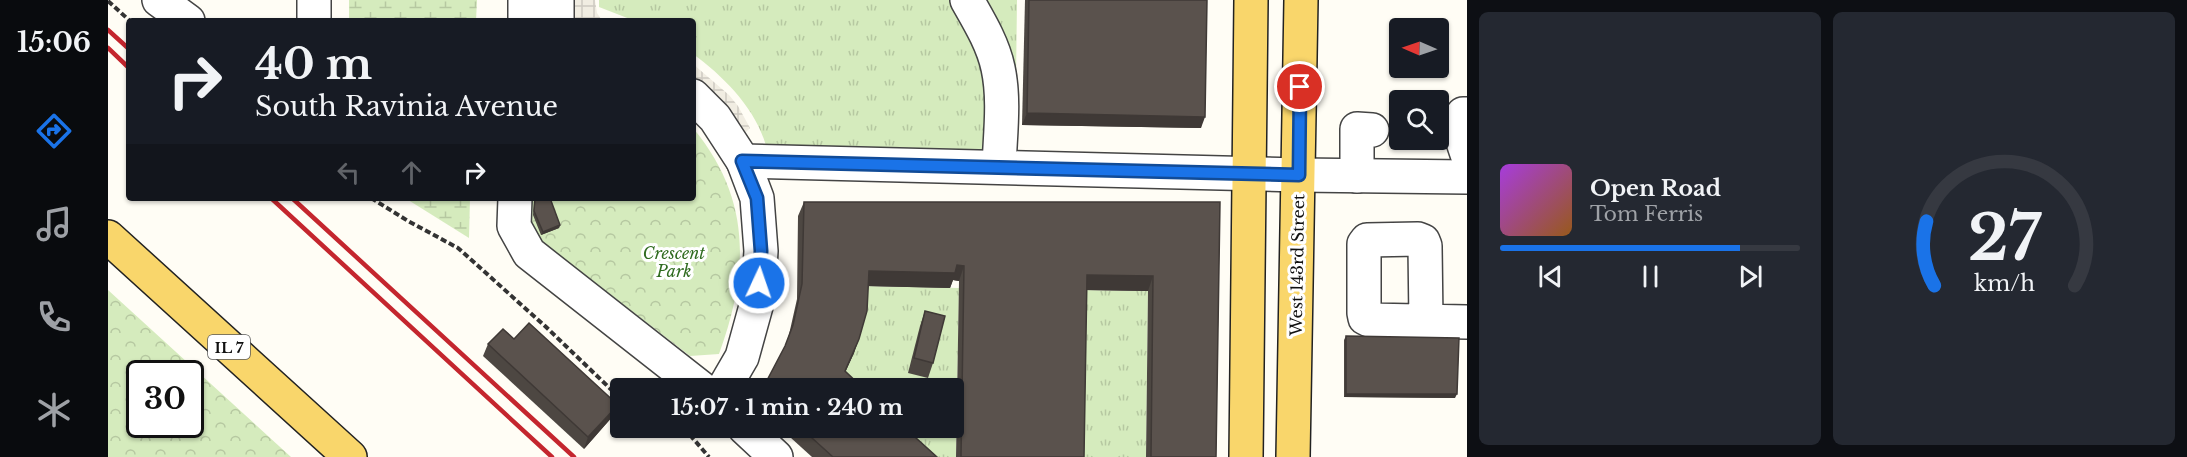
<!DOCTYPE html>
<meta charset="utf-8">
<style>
body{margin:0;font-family:"Libre Baskerville",serif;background:#242831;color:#f1f3f6;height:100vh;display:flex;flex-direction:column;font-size:22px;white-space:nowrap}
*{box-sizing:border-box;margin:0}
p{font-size:20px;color:#9ea1a6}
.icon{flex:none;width:33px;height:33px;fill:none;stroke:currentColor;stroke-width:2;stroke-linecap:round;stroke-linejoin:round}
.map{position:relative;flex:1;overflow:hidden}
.sheet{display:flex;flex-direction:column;gap:12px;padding:12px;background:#0d0f14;width:720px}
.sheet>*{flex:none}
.guide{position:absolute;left:18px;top:18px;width:570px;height:183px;border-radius:6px;box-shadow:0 2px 4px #0004;background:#171b24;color:#f1f3f6;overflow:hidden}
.needle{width:39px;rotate:272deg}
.tools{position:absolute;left:1281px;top:18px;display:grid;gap:12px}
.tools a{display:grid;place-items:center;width:60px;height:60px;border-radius:6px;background:#171b24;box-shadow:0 2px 4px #0004;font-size:30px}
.speed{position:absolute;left:18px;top:360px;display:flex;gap:12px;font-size:30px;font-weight:700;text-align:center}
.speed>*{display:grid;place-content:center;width:78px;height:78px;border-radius:50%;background:#171b24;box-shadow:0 2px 4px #0004;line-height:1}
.speed .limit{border:3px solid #111;border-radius:9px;background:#fff;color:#111}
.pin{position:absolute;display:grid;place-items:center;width:51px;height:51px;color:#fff;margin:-26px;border:3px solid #fff;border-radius:50%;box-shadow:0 2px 6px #0007}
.me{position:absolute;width:66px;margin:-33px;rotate:3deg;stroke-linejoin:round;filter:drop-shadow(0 0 4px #0008)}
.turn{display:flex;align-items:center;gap:21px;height:126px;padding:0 30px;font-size:27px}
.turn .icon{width:78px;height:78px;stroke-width:2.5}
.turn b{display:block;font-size:42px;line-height:51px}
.lanes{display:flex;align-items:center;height:57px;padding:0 30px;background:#0003;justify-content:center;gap:30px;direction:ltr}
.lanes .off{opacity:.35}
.sheet .widget{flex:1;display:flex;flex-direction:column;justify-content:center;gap:9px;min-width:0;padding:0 21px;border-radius:9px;background:#242831}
.sheet .dial{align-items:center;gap:0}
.dial svg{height:156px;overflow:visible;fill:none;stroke:#363941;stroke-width:7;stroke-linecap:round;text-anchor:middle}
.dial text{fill:#f1f3f6;stroke:none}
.song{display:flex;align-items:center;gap:18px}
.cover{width:72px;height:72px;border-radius:9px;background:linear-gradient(135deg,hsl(280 70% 55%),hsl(30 70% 35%))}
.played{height:6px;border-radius:3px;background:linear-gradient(90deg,#1a73e8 80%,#363941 80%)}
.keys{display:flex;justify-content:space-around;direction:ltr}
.sheet .tiles{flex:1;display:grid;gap:12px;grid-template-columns:repeat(2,1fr)}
.trip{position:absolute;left:502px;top:378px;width:354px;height:60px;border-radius:6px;background:#171b24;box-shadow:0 2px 4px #0004;font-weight:700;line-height:60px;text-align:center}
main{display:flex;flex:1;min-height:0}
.tabs{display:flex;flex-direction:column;width:108px;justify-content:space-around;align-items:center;background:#090b0e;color:#9ea1a6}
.tabs .icon{width:42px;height:42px}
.tabs .selected{color:#1a73e8}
.tabs b{font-size:27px;color:#f1f3f6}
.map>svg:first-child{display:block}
.grass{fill:url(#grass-tufts)}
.wetland{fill:url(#wetland-marsh)}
.park{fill:url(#park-crowns);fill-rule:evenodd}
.plaza{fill:url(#plaza-grid)}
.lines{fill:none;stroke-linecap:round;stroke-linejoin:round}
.minor-casing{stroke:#444;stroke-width:36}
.major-casing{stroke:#222;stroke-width:36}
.path{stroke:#333;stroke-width:4;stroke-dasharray:6 3;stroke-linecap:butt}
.minor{stroke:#fff;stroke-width:33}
.major{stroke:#f9d66b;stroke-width:33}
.rail{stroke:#c4262e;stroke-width:4.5}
.wall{fill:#4d4742}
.shaded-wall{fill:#3f3936}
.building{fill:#5a524d;stroke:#3f3936;stroke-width:1.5}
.route-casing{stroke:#114b97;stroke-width:15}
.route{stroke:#1a73e8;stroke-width:10}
.labels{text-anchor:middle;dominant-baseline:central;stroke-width:6;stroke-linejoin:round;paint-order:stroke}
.shield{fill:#fff;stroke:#585858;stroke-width:1.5}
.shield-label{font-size:15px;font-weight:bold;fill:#111}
.park-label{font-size:16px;font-style:italic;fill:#2f6b1f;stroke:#fff}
.street-label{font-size:16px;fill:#111;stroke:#fff}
</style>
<main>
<nav class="tabs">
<b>15:06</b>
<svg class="icon selected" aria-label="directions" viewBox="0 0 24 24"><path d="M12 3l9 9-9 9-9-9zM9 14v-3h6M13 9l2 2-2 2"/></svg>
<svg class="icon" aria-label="music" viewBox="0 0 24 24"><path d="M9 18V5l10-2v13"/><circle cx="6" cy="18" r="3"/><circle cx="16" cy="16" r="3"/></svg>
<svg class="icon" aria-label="phone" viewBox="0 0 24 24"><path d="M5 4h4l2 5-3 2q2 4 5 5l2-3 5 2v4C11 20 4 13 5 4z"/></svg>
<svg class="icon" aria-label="climate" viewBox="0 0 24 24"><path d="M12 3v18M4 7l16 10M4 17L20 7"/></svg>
</nav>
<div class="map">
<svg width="1359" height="457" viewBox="0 0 1359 457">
<defs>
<pattern id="grass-tufts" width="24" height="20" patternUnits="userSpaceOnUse" patternTransform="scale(1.5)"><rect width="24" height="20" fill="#d5ebbd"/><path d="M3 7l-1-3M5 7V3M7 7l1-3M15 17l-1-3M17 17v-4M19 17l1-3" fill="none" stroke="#b6c8a1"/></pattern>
<pattern id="wetland-marsh" width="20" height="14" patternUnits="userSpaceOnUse" patternTransform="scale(1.5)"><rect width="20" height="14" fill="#d5ebbd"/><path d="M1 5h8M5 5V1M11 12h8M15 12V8" fill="none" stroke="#b6c8a1"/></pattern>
<pattern id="park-crowns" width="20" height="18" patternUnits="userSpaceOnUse" patternTransform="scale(1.5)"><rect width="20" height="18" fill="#d5ebbd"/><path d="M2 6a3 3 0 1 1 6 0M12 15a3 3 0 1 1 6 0" fill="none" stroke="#b6c8a1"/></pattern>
<pattern id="plaza-grid" width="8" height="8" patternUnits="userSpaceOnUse" patternTransform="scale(1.5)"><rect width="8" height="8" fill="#f1ede2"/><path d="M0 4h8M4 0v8" fill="none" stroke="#cecac1"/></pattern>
</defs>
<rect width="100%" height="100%" fill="#fffdf5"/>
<g class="grass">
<path d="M491,0H909L907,159L660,154C652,113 618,78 585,54V21H527L491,7Z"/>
<path d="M756,286L851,288L848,457H808L776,428H846V388H734L731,386Z"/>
<path d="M973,290L1040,291L1038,457H971Z"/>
</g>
<g class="wetland">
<path d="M241,0H369L368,21H241Z"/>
<path d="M297,198H362L361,238Z"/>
</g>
<g class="park">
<path d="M585,128C644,199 641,272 611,354L582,356L432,240L419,224L418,198H585Z"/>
<path d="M0,290L183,457H0ZM32,374H82V424H32Z"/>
</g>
<g class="plaza">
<path d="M457,0H487L489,13L493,19L500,21H469L462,15Z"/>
<path d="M585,64L621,95L630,106L642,128L636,134L601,91L585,76Z"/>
</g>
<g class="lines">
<g class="minor-casing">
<g id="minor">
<path d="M51,0L80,21"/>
<path d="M859,0C871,21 885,44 890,68C897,100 892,136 891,167"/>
<path d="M206,21V0"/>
<path d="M417,21V0"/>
<path d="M449,21V0"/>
<path d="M585,96L607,118L635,161L649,198L653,251L650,299L634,357L616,388"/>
<path d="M1359,114H1355V142L1359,154"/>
<path d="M635,161L1191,175L1359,177"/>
<path d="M1249,176V129L1264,130"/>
<path d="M407,198L406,226L421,253L593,388"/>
<path d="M1318,321L1317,246L1315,241L1310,239L1259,240L1256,244V313L1257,318L1261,320L1359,322"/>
<path d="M637,428L668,457"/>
</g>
</g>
<g class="major-casing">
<g id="major">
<path d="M0,237L242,457"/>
<path d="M1138,457L1143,0"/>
<path d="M1185,457L1193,0"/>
</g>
</g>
<g class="path">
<path d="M0,1L22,21"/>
<path d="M263,198L300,221L350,248L437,326L513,399"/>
<path d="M576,428L601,457"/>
</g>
<use href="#minor" class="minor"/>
<use href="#major" class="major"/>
<g class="rail">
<path d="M0,30L21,49"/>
<path d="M0,48L21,68"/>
<path d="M163,198L444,457"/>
<path d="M184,198L466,457"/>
</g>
</g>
<g class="wall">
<path d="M917,0H1099L1093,128L914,125Z"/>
<path d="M427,198L452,225L451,228L433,235L425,215L426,202Z"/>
<path d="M696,202H1112L1108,457H1038L1040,291L978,290L976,457H848L851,281L845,280L842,288L760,286L746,353L737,372L677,346L680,339L689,299L690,216Z"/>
<path d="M817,311L825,363L820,378L800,373L812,326Z"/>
<path d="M1238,336L1347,398L1236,397V340Z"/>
<path d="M406,339L505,416L476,449L375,356L380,344Z"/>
<path d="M672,428H797L829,457H704Z"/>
</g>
<g class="shaded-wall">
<path d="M919,113L1097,117L1093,128L914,125Z"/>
<path d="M452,225L451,228L433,235L435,232Z"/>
<path d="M849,265L856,266L851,281L845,280L842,288L756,286L761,271Z"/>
<path d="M979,275L1045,276L1040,291L973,290Z"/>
<path d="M751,339L746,353L731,386L737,371Z"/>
<path d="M1238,394H1349L1347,398L1236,397Z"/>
<path d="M510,405L505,416L476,449L480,437Z"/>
</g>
<g class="building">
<path d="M921,0H1099L1097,117L919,113Z"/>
<path d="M427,198H442L452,225L435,232L426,211Z"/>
<path d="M696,202H1112L1108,457H1043L1045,276L979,275L976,457H853L856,266L849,265L847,273L761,271L759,311L751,339L737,371L755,388H655L677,346L685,325L694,284Z"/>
<path d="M817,311L837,316L825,363L806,358Z"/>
<path d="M421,323L510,405L480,437L380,344L395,329L406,339Z"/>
<path d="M1238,336L1351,338L1349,394H1238Z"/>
<path d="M693,428H797L829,457H725Z"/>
</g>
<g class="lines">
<g class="route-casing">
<path id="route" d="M651,283L653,251L649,198L634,161L1191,175L1192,87"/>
</g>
<use href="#route" class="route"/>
</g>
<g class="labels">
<rect class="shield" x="100" y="335" width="42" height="24" rx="4.5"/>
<g class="shield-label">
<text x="121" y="347">IL 7</text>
</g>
<g class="park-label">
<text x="566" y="253">Crescent<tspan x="566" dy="18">Park</tspan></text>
</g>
<g class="street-label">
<text transform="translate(1189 265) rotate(-89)">West 143rd Street</text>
</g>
</g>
</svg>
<div class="tools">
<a><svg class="needle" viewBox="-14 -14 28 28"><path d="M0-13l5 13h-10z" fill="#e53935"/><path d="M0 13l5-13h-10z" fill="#9ea1a6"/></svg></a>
<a><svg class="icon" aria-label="search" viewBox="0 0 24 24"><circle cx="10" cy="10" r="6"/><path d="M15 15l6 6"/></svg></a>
</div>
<div class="speed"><div class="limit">30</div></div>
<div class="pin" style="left:1192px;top:87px;background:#d93025"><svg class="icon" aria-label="arrive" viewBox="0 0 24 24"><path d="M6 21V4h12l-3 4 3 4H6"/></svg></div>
<svg class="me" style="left:651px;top:283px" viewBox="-20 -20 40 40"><circle r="17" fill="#1a73e8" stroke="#fff" stroke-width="3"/><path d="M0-11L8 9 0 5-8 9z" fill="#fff"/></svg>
<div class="trip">15:07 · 1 min · 240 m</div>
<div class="guide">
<div class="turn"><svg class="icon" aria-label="right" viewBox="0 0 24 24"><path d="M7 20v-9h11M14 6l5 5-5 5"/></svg><div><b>40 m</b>South Ravinia Avenue</div></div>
<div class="lanes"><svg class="icon off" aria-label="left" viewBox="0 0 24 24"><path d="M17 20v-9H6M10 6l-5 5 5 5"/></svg><svg class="icon off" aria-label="ahead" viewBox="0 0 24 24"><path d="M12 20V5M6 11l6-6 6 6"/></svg><svg class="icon" aria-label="right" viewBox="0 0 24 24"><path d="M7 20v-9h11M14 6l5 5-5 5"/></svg></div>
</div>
</div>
<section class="sheet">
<div class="tiles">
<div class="widget">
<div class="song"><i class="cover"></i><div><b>Open Road</b><p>Tom Ferris</p></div></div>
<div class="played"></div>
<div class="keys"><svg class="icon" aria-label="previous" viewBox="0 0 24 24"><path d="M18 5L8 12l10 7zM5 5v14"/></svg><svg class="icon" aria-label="pause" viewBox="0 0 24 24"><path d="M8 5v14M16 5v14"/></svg><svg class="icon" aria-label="next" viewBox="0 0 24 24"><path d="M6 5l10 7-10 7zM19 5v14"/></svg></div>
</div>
<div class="widget dial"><svg viewBox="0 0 100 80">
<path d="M14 69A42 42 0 1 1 86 69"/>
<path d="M14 69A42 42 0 0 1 10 36" stroke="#1a73e8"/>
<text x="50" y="56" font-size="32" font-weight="700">27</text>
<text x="50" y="72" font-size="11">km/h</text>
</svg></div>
</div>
</section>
</main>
